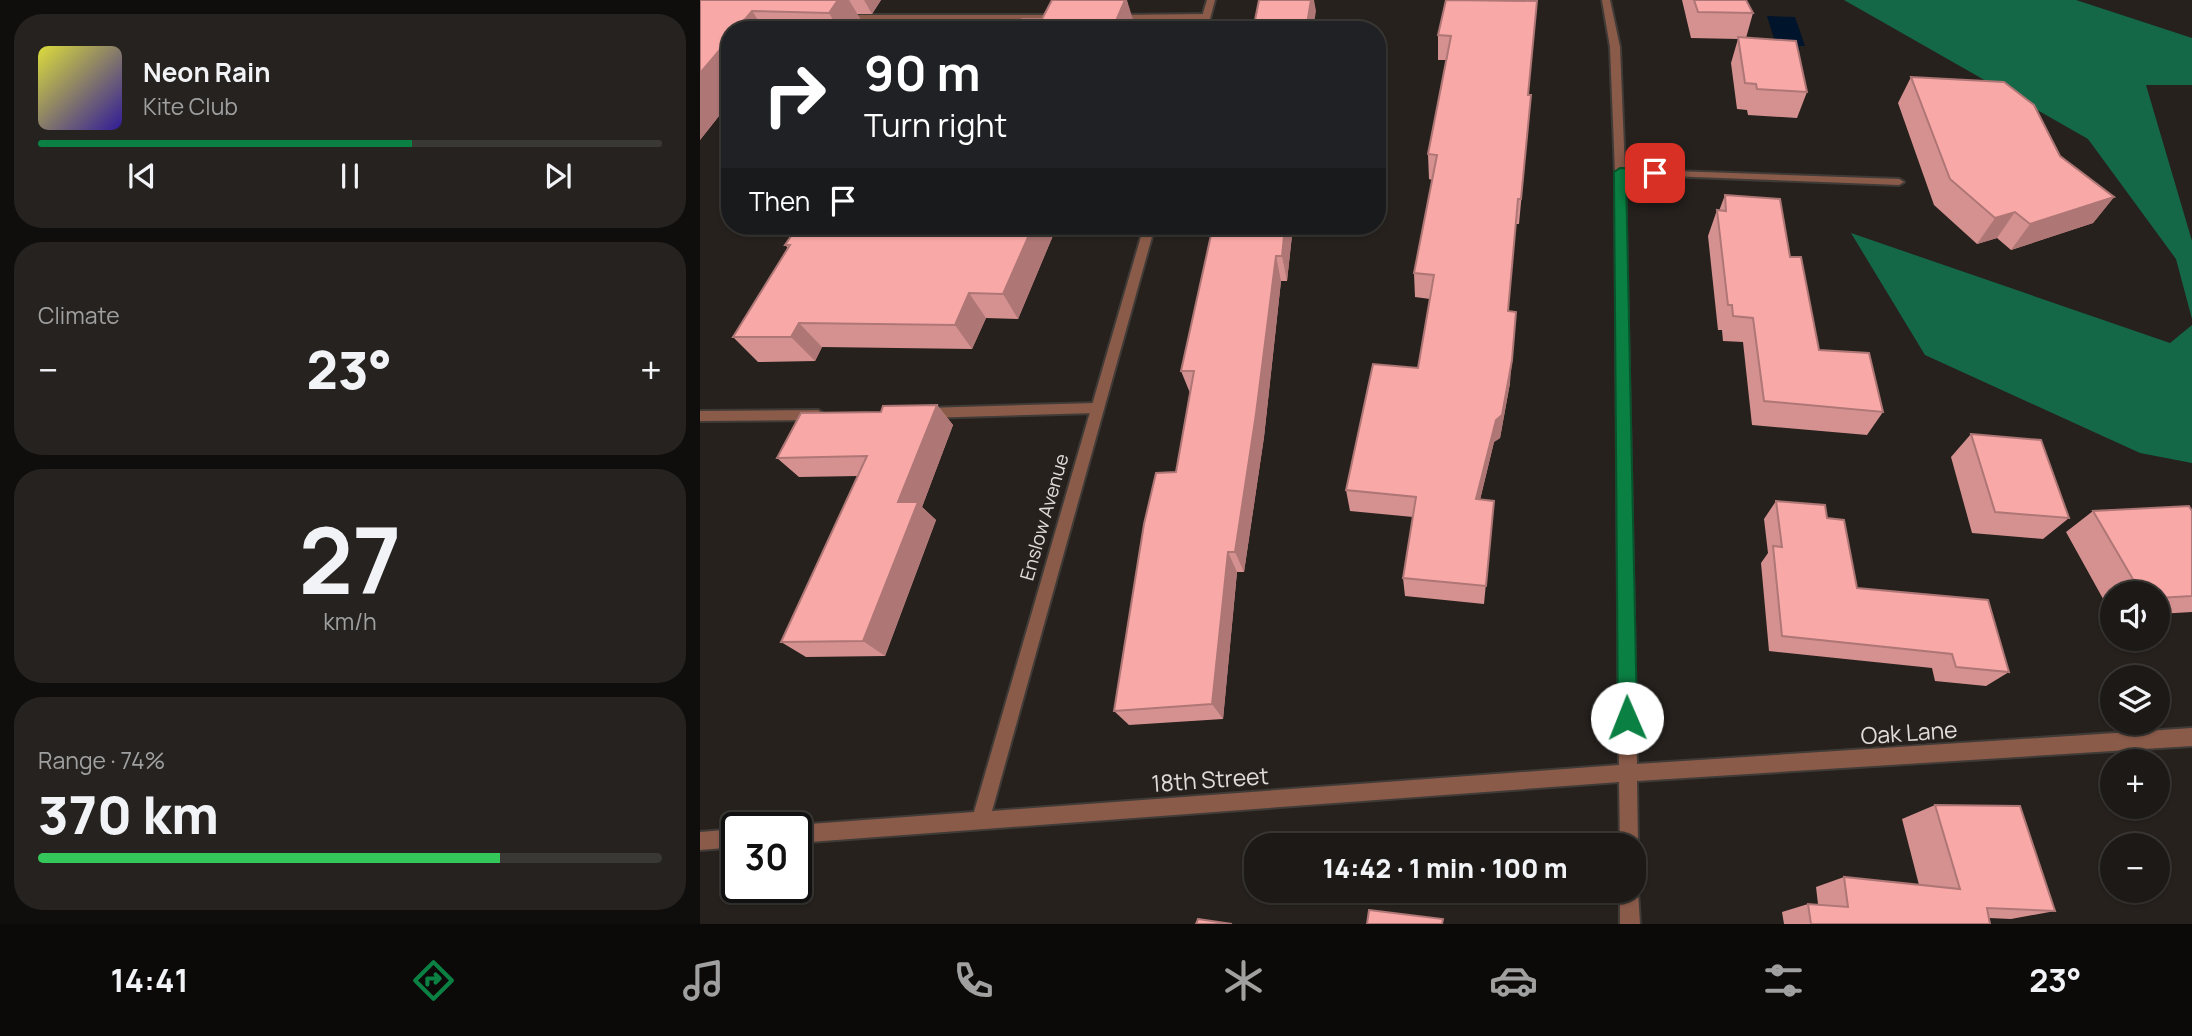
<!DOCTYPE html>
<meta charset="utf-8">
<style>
body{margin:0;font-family:Manrope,sans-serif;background:#25221f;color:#f1f3f6;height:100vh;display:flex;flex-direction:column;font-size:26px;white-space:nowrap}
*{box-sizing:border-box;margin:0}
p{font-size:23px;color:#a0a0a1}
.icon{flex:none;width:38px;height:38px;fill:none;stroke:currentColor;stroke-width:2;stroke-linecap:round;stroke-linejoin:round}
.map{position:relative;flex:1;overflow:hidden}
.drawer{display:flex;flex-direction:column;gap:14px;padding:14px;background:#0f0e0c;width:700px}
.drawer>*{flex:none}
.guide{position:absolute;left:21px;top:21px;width:665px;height:214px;border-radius:28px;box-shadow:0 2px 5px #0004,0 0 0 2px #3a3835;background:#202124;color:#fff;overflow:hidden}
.buttons{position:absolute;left:1400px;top:581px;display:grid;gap:14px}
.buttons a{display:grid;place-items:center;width:70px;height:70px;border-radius:50%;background:#1c1916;box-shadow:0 2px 5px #0004,0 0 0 2px #3a3835;font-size:35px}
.speed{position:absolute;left:21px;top:812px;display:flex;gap:14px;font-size:35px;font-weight:700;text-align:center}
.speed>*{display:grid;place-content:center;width:91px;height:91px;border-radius:50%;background:#1c1916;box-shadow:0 2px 5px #0004,0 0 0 2px #3a3835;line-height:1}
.speed .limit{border:4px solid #111;border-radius:10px;background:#fff;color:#111}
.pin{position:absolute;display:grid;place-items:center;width:60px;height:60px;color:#fff;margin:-30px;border-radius:14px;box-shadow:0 4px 10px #0006}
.me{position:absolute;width:77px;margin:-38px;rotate:359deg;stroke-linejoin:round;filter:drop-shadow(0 0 5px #0008)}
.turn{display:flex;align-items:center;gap:24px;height:147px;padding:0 28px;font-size:32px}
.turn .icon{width:91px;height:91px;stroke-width:2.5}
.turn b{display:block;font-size:49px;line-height:60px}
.then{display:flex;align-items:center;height:66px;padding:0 28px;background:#0003;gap:14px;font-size:26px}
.big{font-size:52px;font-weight:800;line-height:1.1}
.drawer .widget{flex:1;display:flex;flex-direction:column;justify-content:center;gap:10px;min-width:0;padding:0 24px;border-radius:28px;background:#25221f}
.drawer .dial{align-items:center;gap:0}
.dial b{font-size:91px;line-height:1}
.song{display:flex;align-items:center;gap:21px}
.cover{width:84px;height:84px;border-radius:10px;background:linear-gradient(135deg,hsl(60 70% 55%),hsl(250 70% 35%))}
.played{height:7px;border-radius:4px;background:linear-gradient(90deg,#0b8043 60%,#3a3835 60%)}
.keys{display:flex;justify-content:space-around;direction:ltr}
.heat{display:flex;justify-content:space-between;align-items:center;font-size:38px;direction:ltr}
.charge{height:10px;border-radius:5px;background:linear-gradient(90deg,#34c759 74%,#3a3835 0)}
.trip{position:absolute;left:544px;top:833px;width:402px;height:70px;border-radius:28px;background:#1c1916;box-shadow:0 2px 5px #0004,0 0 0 2px #3a3835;font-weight:800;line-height:70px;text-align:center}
.menu{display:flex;height:112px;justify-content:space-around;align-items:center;background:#0b0a09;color:#a0a0a1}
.menu .icon{width:49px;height:49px}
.menu .selected{color:#0b8043}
.menu b{font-size:32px;color:#f1f3f6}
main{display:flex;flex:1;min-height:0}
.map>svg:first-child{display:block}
.forest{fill:#146848}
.water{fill:#00142b}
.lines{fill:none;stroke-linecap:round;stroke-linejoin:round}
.service-casing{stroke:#403b37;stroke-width:4}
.minor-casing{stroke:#403b37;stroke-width:4}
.service{fill:#8b5b4a;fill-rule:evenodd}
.minor{fill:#8b5b4a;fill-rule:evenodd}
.wall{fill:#d59190}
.shaded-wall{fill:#ae7675}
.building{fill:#f8a9a7;stroke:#ae7675;stroke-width:2}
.route{fill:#0b8043;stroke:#07532c;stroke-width:2}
.labels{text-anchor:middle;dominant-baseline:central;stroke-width:7;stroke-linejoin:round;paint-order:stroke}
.street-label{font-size:19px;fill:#e0dcda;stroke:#26211d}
.near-street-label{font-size:23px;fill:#e0dcda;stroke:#26211d}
</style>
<main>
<section class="drawer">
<div class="widget">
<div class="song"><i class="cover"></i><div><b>Neon Rain</b><p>Kite Club</p></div></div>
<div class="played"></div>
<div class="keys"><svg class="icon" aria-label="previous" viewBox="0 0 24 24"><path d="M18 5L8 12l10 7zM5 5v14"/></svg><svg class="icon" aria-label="pause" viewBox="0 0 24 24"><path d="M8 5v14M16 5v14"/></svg><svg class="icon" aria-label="next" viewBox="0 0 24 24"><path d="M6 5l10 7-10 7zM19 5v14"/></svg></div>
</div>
<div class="widget"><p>Climate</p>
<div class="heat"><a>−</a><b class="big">23°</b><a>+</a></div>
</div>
<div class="widget dial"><b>27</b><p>km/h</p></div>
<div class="widget"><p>Range · 74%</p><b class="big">370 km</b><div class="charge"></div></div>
</section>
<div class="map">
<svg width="1492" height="924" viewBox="0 0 1492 924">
<rect width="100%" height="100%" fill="#26211d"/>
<g class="forest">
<path d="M1144,0H1376L1492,38V85H1446L1492,241V319L1476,259L1388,139Z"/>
<path d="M1151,233L1470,343L1492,325V463L1440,453L1225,355Z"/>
</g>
<path class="water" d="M1067,16L1095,17L1105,46H1099L1100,50L1084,49L1076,45Z"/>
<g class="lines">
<g class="service-casing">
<g id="service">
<path d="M506,14L509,15V19L416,21L412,18L416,15Z"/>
<path d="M143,15H361L365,18L361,21L140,20V16Z"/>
<path d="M920,169L1199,179L1204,182L1199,185L916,174L915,172Z"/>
<path d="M396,403L403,408L396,413L225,418L218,413L225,408Z"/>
<path d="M118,410L125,415L118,420L0,421V411Z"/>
</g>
</g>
<g class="minor-casing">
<g id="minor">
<path d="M507,0H515L507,30H498Z"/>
<path d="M902,0H910L920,47L925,172L937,764L1492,728V746L937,781L938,845L934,852V845H920L919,782L96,843V828H89L96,825L274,812L444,226H455L292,811L919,765L915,172L910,47Z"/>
<path d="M37,829V847L0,850V832Z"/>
<path d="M934,884L938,891L940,924H920V891H934Z"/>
</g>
</g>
<use href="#service" class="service"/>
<use href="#minor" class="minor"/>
</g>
<g class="wall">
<path d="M0,0H181L172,14H157L164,25L160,30H30V102L0,140Z"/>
<path d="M746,0L828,95H831L819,224H816L808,311L810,383L800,438L794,442L780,500L794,501L784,604L705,596L703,578L713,517L650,511L646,490L718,368L730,299L715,297L714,273L732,180L729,179L728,154L747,60H738V35Z"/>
<path d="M982,0H1046L1053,13L1046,38L1107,92L1097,118L1048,115L1047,110L1037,109L1031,63L1038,39L991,38Z"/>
<path d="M1211,77L1360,156L1414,197L1393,223L1311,250L1297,238L1277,244L1234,205L1198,103Z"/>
<path d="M1025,195L1090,257L1119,350L1183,412L1167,435L1052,425L1043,342L1023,341L1022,330H1018L1008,236L1017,210L1019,211Z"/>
<path d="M357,226L318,319L286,318L272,349L122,347L115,361L58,362L33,337L88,248L85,245Z"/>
<path d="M593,226L587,281H581L564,437L544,572H537L523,719L429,725L414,711L476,472L490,393L481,371Z"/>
<path d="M237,405L253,425L222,507L236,520L185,656L106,657L81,642L158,476L99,477L77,458Z"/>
<path d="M1271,434L1369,518L1343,539L1272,533L1251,457Z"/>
<path d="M1076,501L1127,518L1157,588L1309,672L1286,686L1235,681L1232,668L1069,651L1061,563L1068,553L1064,519Z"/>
<path d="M1393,511H1492V612L1458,614V593H1412V615L1366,532Z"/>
<path d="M1235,805L1355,911L1311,919L1289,918L1290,924H1084L1082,912L1108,904H1118L1116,887L1144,877L1219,885L1202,819Z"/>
</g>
<g class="shaded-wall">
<path d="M138,0H149L164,25L160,30H139L129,13Z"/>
<path d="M164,0H181L172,14Z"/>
<path d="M425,0H427L434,23L432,30H412Z"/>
<path d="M611,0H614L616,11L613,30H606Z"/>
<path d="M52,11L65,30H36Z"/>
<path d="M30,38V102L0,140V73Z"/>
<path d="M1414,197L1393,223L1311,250L1330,224Z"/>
<path d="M1315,212L1297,238L1277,244L1295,218Z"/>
<path d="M333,226H357L318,319L303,294Z"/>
<path d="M585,226H593L587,281L582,256Z"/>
<path d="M576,256L581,281L564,437L544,572L535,552Z"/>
<path d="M269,293L286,318L272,349L255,325Z"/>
<path d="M99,323L122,347L115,361L91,337Z"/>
<path d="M812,360L810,383L800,438L794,442L775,520L776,499L796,420Z"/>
<path d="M237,405L253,425L222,507L236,520L185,656L163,641L198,502Z"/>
<path d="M528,552L537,572L523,719L512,704Z"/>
</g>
<g class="building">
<path d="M0,0H138L129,13L52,11L36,30H30V38L0,73Z"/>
<path d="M352,0H425L412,30H316L322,19H342Z"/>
<path d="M559,0H611L606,30H553Z"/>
<path d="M746,0L837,1L828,95H831L821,199H818L808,311L816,312L812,360L802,415L796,420L776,499L794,501L786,586L703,578L716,497L646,490L673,364L718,368L734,275L714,273L737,155L728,154L751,36L738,35Z"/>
<path d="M994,0H1046L1053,13L998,12Z"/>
<path d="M1038,37L1096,41L1107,92L1057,89L1056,84L1045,83Z"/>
<path d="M1211,77L1304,82L1334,105L1360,156L1414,197L1330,224L1315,212L1295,218L1250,179Z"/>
<path d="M1025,195L1080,199L1090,257H1101L1119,350L1169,353L1183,412L1064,401L1053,318L1033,316L1032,305H1028L1017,210L1026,211Z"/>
<path d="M98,226H333L303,294L269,293L255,325L99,323L91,337H33L90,245H85Z"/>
<path d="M513,226H585L582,256H576L556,414L535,552H528L512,704L414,711L444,524L456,473L476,472L494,371H481Z"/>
<path d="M237,405L198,502H218L163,641L81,642L167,456L77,458L101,413L181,412L183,406Z"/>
<path d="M1271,434L1341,440L1369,518L1295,512Z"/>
<path d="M1076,501L1125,505L1127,518L1144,520L1157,588L1288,600L1309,672L1256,667L1252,654L1082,636L1073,546L1082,547Z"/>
<path d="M1489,506L1492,511V596L1458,598V593H1441L1393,511Z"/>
<path d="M1235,805L1320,806L1355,911L1287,908L1290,924H1111L1108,904L1148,907L1144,877L1260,889Z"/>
<path d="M669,910L743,919L742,924H667Z"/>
<path d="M498,919L532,924H496Z"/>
</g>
<path class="route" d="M920,168L955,169L961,173L955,177L926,176L937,718L934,725L927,728L920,725L918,718L914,172Z"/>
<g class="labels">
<g class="street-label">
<text transform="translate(344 517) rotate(-74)">Enslow Avenue</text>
</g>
<g class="near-street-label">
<text transform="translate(1209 732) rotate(-4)">Oak Lane</text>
<text transform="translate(510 779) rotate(-4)">18th Street</text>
</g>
</g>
</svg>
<div class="buttons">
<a><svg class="icon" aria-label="sound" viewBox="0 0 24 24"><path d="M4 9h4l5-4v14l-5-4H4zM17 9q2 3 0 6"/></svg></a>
<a><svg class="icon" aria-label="layers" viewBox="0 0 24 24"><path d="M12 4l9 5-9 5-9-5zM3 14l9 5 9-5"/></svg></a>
<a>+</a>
<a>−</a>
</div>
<div class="speed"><div class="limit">30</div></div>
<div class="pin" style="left:955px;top:173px;background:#d93025"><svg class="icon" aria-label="arrive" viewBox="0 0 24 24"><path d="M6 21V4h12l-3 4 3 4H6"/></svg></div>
<svg class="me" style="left:927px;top:718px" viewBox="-20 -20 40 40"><circle r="19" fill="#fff"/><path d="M0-13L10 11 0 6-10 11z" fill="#0b8043"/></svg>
<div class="trip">14:42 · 1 min · 100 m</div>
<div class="guide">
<div class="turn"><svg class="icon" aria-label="right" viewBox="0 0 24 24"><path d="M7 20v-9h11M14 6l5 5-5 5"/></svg><div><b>90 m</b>Turn right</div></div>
<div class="then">Then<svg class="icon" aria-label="arrive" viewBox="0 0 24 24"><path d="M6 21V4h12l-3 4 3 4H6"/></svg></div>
</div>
</div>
</main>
<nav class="menu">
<b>14:41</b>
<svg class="icon selected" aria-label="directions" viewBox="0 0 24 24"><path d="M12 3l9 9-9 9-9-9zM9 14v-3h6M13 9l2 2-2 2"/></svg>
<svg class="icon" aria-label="music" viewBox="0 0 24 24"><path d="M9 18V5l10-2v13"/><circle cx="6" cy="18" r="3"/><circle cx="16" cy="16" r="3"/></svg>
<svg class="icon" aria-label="phone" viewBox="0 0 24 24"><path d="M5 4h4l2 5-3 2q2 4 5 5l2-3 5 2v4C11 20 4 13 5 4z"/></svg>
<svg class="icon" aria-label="climate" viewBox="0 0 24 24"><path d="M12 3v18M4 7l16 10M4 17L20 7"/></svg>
<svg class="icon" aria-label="car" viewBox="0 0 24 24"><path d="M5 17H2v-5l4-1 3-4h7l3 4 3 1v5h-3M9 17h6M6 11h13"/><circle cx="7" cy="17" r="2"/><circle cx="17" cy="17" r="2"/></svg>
<svg class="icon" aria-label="filters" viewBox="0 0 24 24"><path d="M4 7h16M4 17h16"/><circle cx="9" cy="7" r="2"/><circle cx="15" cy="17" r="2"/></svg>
<b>23°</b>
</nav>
